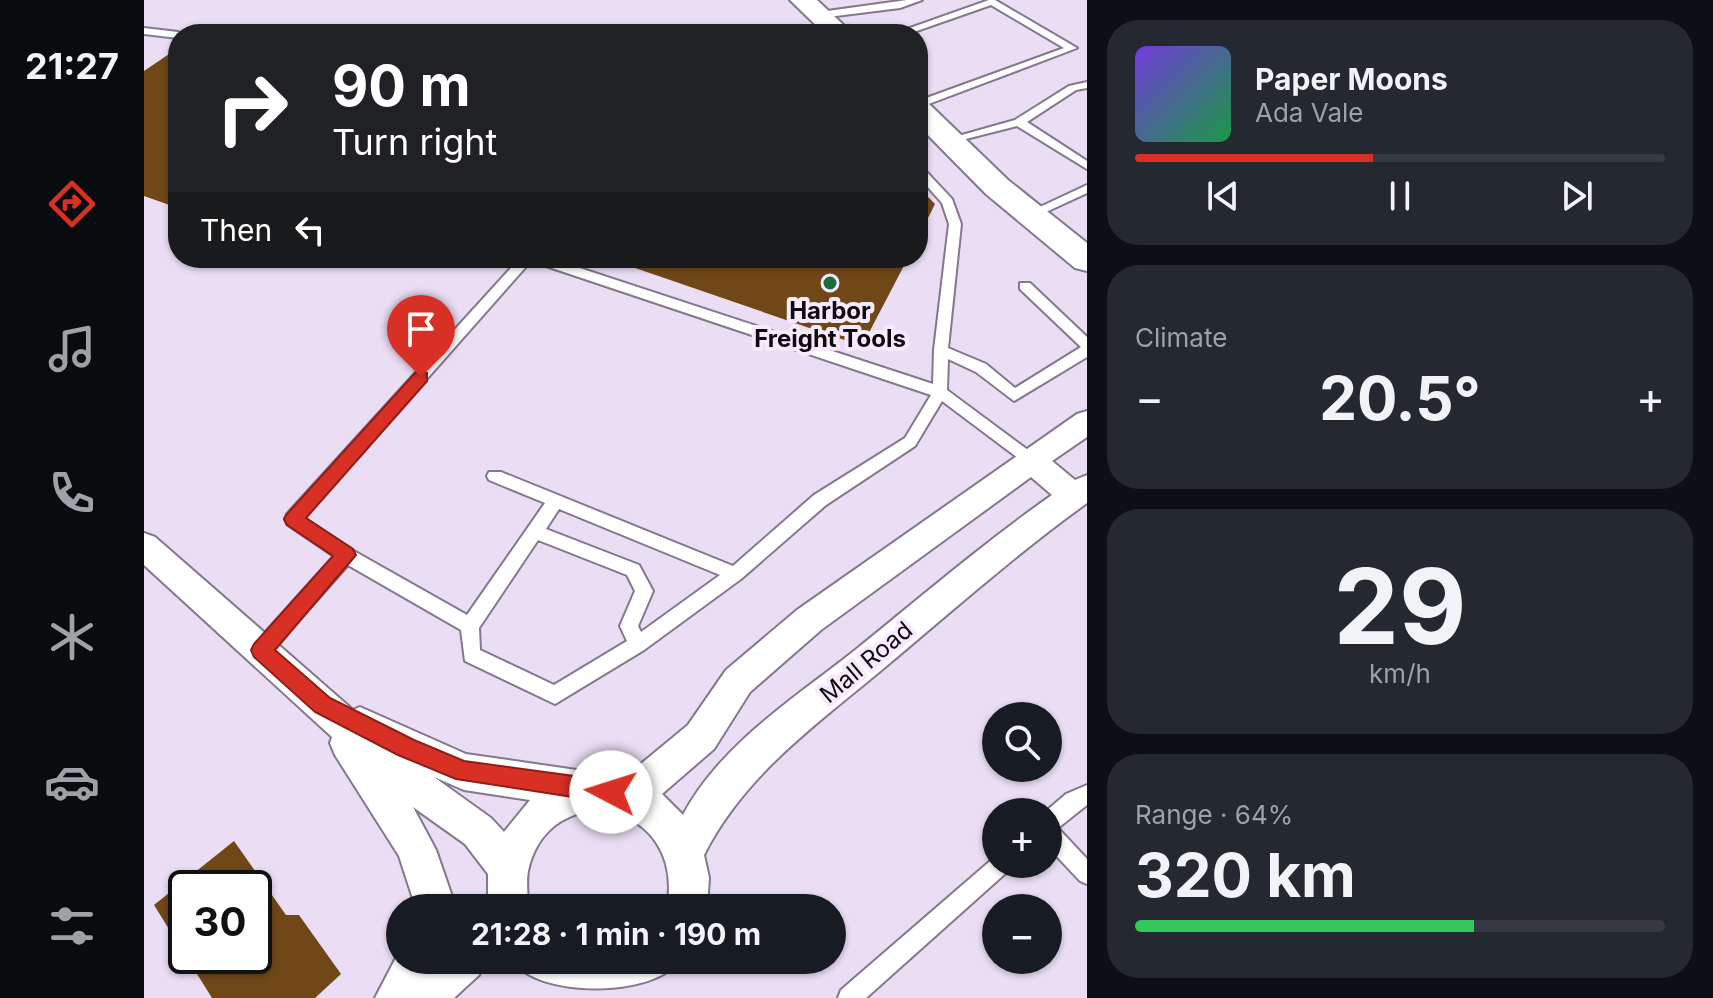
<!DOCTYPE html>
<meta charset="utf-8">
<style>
body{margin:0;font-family:Inter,sans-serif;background:#242831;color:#f1f3f6;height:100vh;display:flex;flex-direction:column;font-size:30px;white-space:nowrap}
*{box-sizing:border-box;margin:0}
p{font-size:26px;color:#9ea1a6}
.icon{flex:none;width:44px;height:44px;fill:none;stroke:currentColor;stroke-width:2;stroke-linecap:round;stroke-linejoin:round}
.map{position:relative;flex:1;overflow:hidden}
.details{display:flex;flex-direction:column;gap:20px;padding:20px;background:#0d0f14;width:626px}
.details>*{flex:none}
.hud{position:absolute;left:24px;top:24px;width:760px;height:244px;border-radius:32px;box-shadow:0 2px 6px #0004;background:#202124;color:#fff;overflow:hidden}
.tools{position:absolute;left:838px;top:702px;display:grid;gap:16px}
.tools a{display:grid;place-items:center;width:80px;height:80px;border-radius:50%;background:#171b24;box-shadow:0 2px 6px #0004;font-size:40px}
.speed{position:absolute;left:24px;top:870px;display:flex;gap:16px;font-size:40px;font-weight:700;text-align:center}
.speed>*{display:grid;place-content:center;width:104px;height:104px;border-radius:50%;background:#171b24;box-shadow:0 2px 6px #0004;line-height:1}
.speed .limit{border:4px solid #111;border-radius:12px;background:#fff;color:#111}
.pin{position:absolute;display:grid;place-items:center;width:68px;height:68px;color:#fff;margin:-82px -34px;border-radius:50% 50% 50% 0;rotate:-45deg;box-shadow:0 0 8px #0007}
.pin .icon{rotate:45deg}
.me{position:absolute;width:88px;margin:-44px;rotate:275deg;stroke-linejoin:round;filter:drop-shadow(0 0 6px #0008)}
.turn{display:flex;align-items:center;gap:28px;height:168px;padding:0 32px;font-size:36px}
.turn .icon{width:104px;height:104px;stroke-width:2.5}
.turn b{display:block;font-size:56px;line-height:68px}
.then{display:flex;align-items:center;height:76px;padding:0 32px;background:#0003;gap:16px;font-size:30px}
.big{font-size:60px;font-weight:700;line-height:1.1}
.details .tile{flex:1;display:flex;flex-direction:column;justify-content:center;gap:12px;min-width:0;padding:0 28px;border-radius:32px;background:#242831}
.details .dial{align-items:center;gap:0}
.dial b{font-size:104px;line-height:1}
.song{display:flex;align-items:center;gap:24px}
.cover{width:96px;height:96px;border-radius:12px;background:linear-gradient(135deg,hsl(260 70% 55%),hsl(140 70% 35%))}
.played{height:8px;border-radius:4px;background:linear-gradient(90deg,#d93025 45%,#363941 45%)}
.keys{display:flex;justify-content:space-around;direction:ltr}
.heat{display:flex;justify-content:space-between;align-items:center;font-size:44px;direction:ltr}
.charge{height:12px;border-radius:6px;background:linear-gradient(90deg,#34c759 64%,#363941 0)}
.trip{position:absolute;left:242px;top:894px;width:460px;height:80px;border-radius:40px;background:#171b24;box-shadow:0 2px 6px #0004;font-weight:700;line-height:80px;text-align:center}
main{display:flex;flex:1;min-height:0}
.menu{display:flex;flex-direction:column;width:144px;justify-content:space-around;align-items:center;background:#090b0e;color:#9ea1a6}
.menu .icon{width:56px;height:56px}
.menu .current{color:#d93025}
.menu b{font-size:36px;color:#f1f3f6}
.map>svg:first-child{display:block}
.building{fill:#704818;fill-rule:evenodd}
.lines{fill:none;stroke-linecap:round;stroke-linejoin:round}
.lane-casing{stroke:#84788d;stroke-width:4}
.street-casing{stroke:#84788d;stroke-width:4}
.secondary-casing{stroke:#84788d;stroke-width:4}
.lane{fill:#fff;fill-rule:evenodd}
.street{fill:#fff;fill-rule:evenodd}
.secondary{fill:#fff;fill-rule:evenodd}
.route{fill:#d93025;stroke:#8d1f18;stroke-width:2}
.poi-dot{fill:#1d6d3d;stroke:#f6ebfe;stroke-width:3}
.labels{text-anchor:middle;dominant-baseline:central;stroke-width:8;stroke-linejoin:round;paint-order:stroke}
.poi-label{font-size:24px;font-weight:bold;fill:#0f0a12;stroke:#f6ebfe}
.street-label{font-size:24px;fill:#0f0a12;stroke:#f6ebfe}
</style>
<main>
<nav class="menu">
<b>21:27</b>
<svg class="icon current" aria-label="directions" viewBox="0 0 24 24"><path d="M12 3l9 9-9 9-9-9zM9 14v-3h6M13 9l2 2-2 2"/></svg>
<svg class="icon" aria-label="music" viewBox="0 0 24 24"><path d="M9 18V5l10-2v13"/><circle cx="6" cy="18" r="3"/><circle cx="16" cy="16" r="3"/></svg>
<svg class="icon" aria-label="phone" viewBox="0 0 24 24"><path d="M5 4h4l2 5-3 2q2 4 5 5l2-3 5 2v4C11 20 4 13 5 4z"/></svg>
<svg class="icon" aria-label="climate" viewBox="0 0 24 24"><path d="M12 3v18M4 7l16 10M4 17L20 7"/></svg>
<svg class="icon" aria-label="car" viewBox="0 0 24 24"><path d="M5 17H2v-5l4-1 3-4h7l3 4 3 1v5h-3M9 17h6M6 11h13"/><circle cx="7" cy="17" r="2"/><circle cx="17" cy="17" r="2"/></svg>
<svg class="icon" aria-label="filters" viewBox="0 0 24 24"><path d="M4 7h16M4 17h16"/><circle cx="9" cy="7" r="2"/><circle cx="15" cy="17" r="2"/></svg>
</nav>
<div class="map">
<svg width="943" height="998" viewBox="0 0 943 998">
<rect width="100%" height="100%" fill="#eaddf4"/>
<g class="building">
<path d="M34,48V208L0,196V71Z"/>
<path d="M774,187L791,204L774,238Z"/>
<path d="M462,258H764L718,346Z"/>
<path d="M90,841L142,915H155L197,974L171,998H68L10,905ZM42,888H110V956H42Z"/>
</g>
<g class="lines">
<g class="lane-casing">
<g id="lane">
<path d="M763,0H778L756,8L676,18L671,15L676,12Z"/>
<path d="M845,0H851L933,48L774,108V101L920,48L847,5L764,34H749Z"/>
<path d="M0,28L34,32L38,34H34V38L0,34Z"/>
<path d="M943,82V88L932,90L883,122L943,161V169L873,126L806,143L800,140L871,120L925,86Z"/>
<path d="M774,165L778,167L808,199L817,224L804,348L842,364L871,388L937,347L876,289V283H886L943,337V357L870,401L832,372L804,359L803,390L892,456L895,460L892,464H882L798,401L771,446L682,505L597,579L500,650L411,704L321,661L317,630L204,565L123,656L117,658L111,656L108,650L111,644L190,556L143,524L141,519L143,514L376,258H405L789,384L790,350L805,224L798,203L774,176ZM387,261L787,395L761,438L670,495L589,566L357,472H345L343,476L345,480L401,503L323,615L208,550L160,518ZM415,509L576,575L497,632L494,626L509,591L495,565L402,529ZM394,540L483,575L491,591L476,626L483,641L410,685L336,650L335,628Z"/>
<path d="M943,185V193L891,217H883L881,214Z"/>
<path d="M943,785V805L914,828L943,859V884L936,881L904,847V812H901L922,794Z"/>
<path d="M852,856V864H867L864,871L722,998H694L697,990Z"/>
</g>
</g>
<g class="street-casing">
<g id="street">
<path d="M943,411V437L908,461L931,480L943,475V503C872,554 807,612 740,668C673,724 600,775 560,855L565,878L563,908H523C543,800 405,775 384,871C382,882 384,896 384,908H344V874L321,844L269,807L292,850L312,908H272L255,856L191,755L186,743L188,737L0,565V533L11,537L209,710L216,707L322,754L481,777L544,725L582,670L653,610L933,414ZM887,477L908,495C841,542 779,595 715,647C654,696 577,743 539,815L518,794L570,749L606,692L677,630ZM290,777L320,790L386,800L360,832L347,818Z"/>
<path d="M256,950V960H341L335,975L310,998H231Z"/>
<path d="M369,960H431L452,963L535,960C512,998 391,998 369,960Z"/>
</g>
</g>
<g class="secondary-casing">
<g id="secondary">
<path d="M646,0H673L709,34H681Z"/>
<path d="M774,100L784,103L864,180L943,243V271L931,268L842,194L774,125Z"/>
</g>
</g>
<use href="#lane" class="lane"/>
<use href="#street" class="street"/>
<use href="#secondary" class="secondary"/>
</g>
<path class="route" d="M277,371L283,373V381L162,518L209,549L212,555L131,650L186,698L270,740L320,761L467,781L475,784L478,792L475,800L467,803L312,779L254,755L171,712L110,657L107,650L110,644L189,556L143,525L140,519L143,514L271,373Z"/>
<circle class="poi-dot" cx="686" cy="283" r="8"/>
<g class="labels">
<g class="poi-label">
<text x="686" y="310">Harbor<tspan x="686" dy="28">Freight Tools</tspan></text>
</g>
<g class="street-label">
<text transform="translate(722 662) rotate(-40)">Mall Road</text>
</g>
</g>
</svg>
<div class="tools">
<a><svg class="icon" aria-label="search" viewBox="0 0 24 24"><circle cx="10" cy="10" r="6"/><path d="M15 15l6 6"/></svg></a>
<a>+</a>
<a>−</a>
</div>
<div class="speed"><div class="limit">30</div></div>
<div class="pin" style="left:277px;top:377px;background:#d93025"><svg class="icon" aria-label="arrive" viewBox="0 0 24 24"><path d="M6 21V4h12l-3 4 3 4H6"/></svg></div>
<svg class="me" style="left:467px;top:792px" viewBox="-20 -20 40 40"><circle r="19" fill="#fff"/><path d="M0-13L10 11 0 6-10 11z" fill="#d93025"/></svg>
<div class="trip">21:28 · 1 min · 190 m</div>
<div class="hud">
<div class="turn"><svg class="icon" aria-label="right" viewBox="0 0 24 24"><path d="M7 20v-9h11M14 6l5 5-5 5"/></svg><div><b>90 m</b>Turn right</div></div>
<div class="then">Then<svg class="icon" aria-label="left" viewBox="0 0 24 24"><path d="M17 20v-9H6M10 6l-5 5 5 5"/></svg></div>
</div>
</div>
<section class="details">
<div class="tile">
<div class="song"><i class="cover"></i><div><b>Paper Moons</b><p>Ada Vale</p></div></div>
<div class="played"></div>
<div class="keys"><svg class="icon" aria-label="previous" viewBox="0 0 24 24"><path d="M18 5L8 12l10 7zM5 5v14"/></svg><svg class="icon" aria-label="pause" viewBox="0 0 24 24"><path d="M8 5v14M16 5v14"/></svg><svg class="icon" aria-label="next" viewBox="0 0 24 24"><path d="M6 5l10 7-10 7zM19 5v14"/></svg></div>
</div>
<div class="tile"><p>Climate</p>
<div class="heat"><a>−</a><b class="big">20.5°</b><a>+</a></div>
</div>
<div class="tile dial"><b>29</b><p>km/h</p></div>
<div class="tile"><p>Range · 64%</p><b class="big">320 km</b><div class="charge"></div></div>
</section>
</main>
